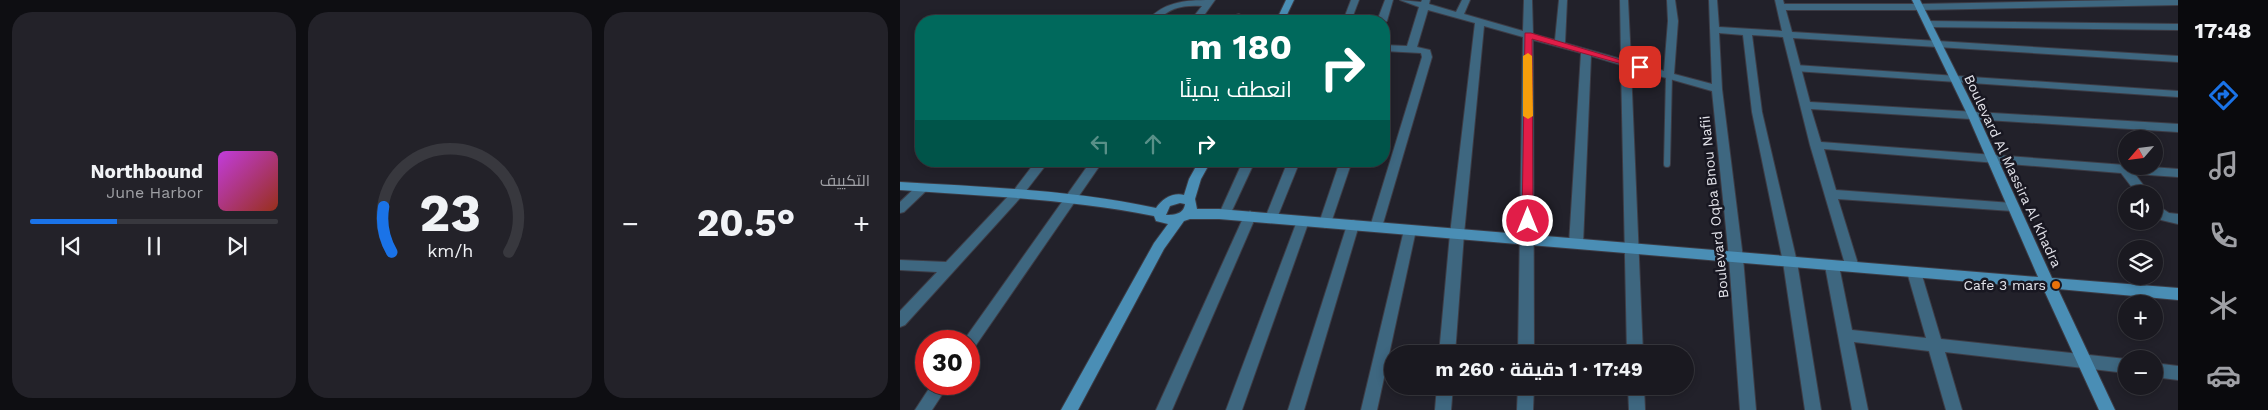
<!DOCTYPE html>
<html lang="ar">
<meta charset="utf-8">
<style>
body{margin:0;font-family:"Work Sans",Cairo,sans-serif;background:#232229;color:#f1f3f6;direction:rtl;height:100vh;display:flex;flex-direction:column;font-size:19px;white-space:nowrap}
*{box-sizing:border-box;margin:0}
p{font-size:16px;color:#9fa0a5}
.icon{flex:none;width:28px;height:28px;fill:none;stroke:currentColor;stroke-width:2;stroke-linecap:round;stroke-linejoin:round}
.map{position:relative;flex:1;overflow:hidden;direction:ltr}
.side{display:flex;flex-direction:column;gap:12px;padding:12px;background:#0e0e12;width:900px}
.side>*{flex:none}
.guide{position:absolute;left:15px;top:15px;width:475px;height:152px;border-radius:20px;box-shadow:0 2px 8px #0003,0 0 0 1px #38383e;direction:rtl;background:#00695c;color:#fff;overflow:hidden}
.needle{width:32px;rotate:242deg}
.fabs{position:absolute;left:1218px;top:130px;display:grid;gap:10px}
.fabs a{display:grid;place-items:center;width:45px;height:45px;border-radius:50%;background:#1a1920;box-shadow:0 2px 8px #0003,0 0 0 1px #38383e;font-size:25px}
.speed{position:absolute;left:15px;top:330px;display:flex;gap:10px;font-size:25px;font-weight:700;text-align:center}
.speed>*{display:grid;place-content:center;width:65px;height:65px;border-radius:50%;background:#1a1920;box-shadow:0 2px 8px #0003,0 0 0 1px #38383e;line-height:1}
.speed .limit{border:8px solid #d22;background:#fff;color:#111}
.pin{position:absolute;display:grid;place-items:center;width:42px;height:42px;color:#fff;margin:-21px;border-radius:10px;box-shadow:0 2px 8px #0006}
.me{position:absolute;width:55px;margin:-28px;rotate:0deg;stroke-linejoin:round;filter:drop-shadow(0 0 4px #0008)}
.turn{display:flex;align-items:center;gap:18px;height:105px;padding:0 15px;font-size:22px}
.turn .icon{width:65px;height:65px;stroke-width:2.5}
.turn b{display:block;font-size:35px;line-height:42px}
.lanes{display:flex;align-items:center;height:48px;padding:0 15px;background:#0003;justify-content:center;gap:25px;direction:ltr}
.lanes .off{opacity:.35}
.big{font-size:38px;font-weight:700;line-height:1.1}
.side .tile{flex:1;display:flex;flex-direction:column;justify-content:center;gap:8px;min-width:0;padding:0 18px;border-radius:20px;background:#232229}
.side .dial{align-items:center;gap:0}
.dial svg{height:130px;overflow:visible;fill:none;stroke:#38383e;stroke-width:7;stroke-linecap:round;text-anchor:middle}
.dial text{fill:#f1f3f6;stroke:none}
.song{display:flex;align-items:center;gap:15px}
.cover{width:60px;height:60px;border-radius:8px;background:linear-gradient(135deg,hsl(290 70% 55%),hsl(10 70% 35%))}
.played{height:5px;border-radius:2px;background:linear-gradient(90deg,#1a73e8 35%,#38383e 35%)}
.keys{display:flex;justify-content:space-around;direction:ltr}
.heat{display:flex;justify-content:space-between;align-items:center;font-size:28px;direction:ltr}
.side .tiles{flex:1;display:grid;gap:12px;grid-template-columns:repeat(3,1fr)}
.trip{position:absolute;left:484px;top:345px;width:310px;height:50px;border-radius:25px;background:#1a1920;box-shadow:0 2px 8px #0003,0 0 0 1px #38383e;font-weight:700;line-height:50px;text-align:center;direction:rtl}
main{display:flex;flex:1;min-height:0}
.tabs{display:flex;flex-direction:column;width:90px;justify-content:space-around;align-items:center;background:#0a0a0d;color:#9fa0a5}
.tabs .icon{width:35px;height:35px}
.tabs .current{color:#1a73e8}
.tabs b{font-size:22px;color:#f1f3f6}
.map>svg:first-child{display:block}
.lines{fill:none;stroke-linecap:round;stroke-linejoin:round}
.lane-casing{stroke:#3d3c45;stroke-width:8}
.street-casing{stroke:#3d3c45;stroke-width:2}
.secondary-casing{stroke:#3d3c45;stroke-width:2}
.lane{stroke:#3e6780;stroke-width:6}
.street{fill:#3e6780;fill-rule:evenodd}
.secondary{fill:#4a8eb5;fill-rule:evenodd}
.route{fill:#e11d48;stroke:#92132f}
.slow{fill:#f59e0b}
.food-dot{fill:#e8710a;stroke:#181721;stroke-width:2}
.labels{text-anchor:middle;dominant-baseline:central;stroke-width:5;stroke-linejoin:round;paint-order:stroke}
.street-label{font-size:14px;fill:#e2e2e9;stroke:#181721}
.poi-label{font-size:14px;fill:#e2e2e9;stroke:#181721;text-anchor:end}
</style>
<main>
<nav class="tabs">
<b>17:48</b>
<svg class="icon current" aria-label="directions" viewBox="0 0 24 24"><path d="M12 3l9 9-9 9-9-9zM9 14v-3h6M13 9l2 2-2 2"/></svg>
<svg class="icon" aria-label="music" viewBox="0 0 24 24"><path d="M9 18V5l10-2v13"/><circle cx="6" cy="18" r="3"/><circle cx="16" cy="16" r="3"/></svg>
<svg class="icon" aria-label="phone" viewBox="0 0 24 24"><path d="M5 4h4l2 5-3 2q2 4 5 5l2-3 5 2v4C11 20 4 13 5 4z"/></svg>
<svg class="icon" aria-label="climate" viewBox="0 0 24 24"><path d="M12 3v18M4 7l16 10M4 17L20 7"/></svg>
<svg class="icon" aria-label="car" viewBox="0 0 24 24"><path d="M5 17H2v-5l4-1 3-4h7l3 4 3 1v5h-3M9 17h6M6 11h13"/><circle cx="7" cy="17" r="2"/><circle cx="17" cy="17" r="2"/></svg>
</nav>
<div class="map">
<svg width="1278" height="410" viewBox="0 0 1278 410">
<rect width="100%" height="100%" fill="#22212a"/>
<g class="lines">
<g class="lane-casing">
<g id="lane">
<path d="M881,7H1020L1278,2"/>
<path d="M1028,24L1278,27"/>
<path d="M895,68L1278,94"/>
<path d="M767,164L769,75"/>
</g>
</g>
<g class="street-casing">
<g id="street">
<path d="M315,0L300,21H290L302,6C283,5 271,7 257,21H247C265,0 289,0 315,0Z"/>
<path d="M451,0H459L451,21H443Z"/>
<path d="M485,0H493L487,21L484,23V21H477Z"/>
<path d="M500,0L521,2L522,0H530L529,4L556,12L562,0H570L564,14L623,31L624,0H632L633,34L655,40L659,0H667L665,43L721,59L720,0H728L731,61L764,71L768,21L767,0H775L778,21L774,74L812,84L809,0H817L819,27L882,31L875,0H883L892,32L1278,56V62L893,38L910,102L1278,124V132L911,109L921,142L1278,169V177L1235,174L1250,194H1237L1221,173L924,149L936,190L1112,203L1118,207L1112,211L938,199L959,267L957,271H947L910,145L883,37L852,35L862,112L897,262L921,410H905L883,262L852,112L843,35L819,33L822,89L843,258L856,410H840L829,258L812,91L731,68L743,354H727L721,65L691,56L683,244L681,247H671L669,244L681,53L633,40L634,354H618L623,37L584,26L564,234L555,354H539L550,234L575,23L528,10L517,47L530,50L532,57L482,227L481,230H471L470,227L522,57L521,53L484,51V45L507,46L519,7Z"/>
<path d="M339,14L344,17L341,21H332L336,15Z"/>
<path d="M136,161H149L122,196L5,325L0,327V311L37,272L0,270V260L46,262L114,190Z"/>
<path d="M191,161H203L74,348L69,350V341H63L64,340Z"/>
<path d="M343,161H355L329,217H321L319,214Z"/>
<path d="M388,161H400L377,218L376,221H366L365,218Z"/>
<path d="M440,161H452L431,223L425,228L419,223Z"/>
<path d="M22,184L28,188L26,191L4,212L0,213V202L18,185Z"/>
<path d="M1254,203L1269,213L1278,214V224L1261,220L1254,214Z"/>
<path d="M350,211L356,216L272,410H256L344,216Z"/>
<path d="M403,216L409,221L342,410H326L397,221Z"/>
<path d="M453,220L458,222L459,225L404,410H388L447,225L448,222Z"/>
<path d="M510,225L515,227L516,230L477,410H461L504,230L505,227Z"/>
<path d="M932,261L937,262L939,266L952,330L1026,338L1007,272L1009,268H1019L1021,272L1041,339L1226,359V373L1045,352L1062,410H1046L1029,351L954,342L968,410H952L925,266L927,262Z"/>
<path d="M1254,363L1278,366V380L1254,377Z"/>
<path d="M32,384H49L32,410H15Z"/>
<path d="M537,386H553L551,410H535Z"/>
<path d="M618,386H634L633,410H617Z"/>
<path d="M728,386H744L745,410H729Z"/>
</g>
</g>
<g class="secondary-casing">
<g id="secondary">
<path d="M386,0H394L384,21H376Z"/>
<path d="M1012,0H1020L1078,116L1152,278L1278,288V300L1158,289L1215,410H1199L1143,288L319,219H290L284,221L264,249L178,410H161L254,243L268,224L256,221L254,216C170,199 85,196 0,190V182C86,187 171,190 256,208C262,199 273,192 284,195L289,179L299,161H311L301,179L295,199L297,209H319L1138,277L1068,116ZM280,203L285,204C284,214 274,215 266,215L270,206Z"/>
</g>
</g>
<use href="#lane" class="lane"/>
<use href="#street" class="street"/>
<use href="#secondary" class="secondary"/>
</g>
<path class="route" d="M625,33H631L744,67L740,69L632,39L633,221L628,225L622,221Z"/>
<path class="slow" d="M628,53L632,56L633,116L628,119L623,116V56Z"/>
<circle class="food-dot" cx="1156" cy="285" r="5"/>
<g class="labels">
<g class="street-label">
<text transform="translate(1113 171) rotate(65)">Boulevard Al Massira Al Khadra</text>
<text transform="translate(814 207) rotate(-96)">Boulevard Oqba Bnou Nafii</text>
</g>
<g class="poi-label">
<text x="1146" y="285">Cafe 3 mars</text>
</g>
</g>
</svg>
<div class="fabs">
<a><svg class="needle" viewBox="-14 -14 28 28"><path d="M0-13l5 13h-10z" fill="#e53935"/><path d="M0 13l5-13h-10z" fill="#9fa0a5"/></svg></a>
<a><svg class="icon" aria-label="sound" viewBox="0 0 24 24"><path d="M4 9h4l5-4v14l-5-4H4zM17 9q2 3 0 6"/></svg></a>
<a><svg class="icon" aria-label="layers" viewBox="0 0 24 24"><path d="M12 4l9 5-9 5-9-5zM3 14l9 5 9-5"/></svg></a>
<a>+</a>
<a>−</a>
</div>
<div class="speed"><div class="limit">30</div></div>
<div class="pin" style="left:740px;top:67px;background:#d93025"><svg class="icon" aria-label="arrive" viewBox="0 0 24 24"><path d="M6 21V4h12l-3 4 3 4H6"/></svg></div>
<svg class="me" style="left:628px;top:221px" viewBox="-20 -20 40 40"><circle r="17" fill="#e11d48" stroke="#fff" stroke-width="3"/><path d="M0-11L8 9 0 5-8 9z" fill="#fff"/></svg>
<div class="trip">17:49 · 1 دقيقة · 260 m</div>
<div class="guide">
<div class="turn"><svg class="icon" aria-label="right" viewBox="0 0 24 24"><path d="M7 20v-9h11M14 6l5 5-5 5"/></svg><div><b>180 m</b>انعطف يمينًا</div></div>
<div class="lanes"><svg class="icon off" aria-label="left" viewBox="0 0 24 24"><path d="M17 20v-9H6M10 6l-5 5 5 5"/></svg><svg class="icon off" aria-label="ahead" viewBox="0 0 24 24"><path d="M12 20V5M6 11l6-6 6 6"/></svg><svg class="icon" aria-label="right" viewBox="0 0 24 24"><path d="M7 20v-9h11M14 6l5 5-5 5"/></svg></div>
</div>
</div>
<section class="side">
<div class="tiles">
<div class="tile"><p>التكييف</p>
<div class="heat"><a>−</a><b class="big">20.5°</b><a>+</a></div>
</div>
<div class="tile dial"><svg viewBox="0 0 100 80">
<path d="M14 69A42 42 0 1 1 86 69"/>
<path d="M14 69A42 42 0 0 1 9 41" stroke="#1a73e8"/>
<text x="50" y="56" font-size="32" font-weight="700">23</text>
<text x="50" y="72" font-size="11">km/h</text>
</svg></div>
<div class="tile">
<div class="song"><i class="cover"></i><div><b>Northbound</b><p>June Harbor</p></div></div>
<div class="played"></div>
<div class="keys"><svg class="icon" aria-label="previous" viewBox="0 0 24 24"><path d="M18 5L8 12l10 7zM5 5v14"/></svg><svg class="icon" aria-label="pause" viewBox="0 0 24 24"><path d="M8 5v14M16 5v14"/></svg><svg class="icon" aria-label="next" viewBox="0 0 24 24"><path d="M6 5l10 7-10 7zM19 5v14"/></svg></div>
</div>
</div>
</section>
</main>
